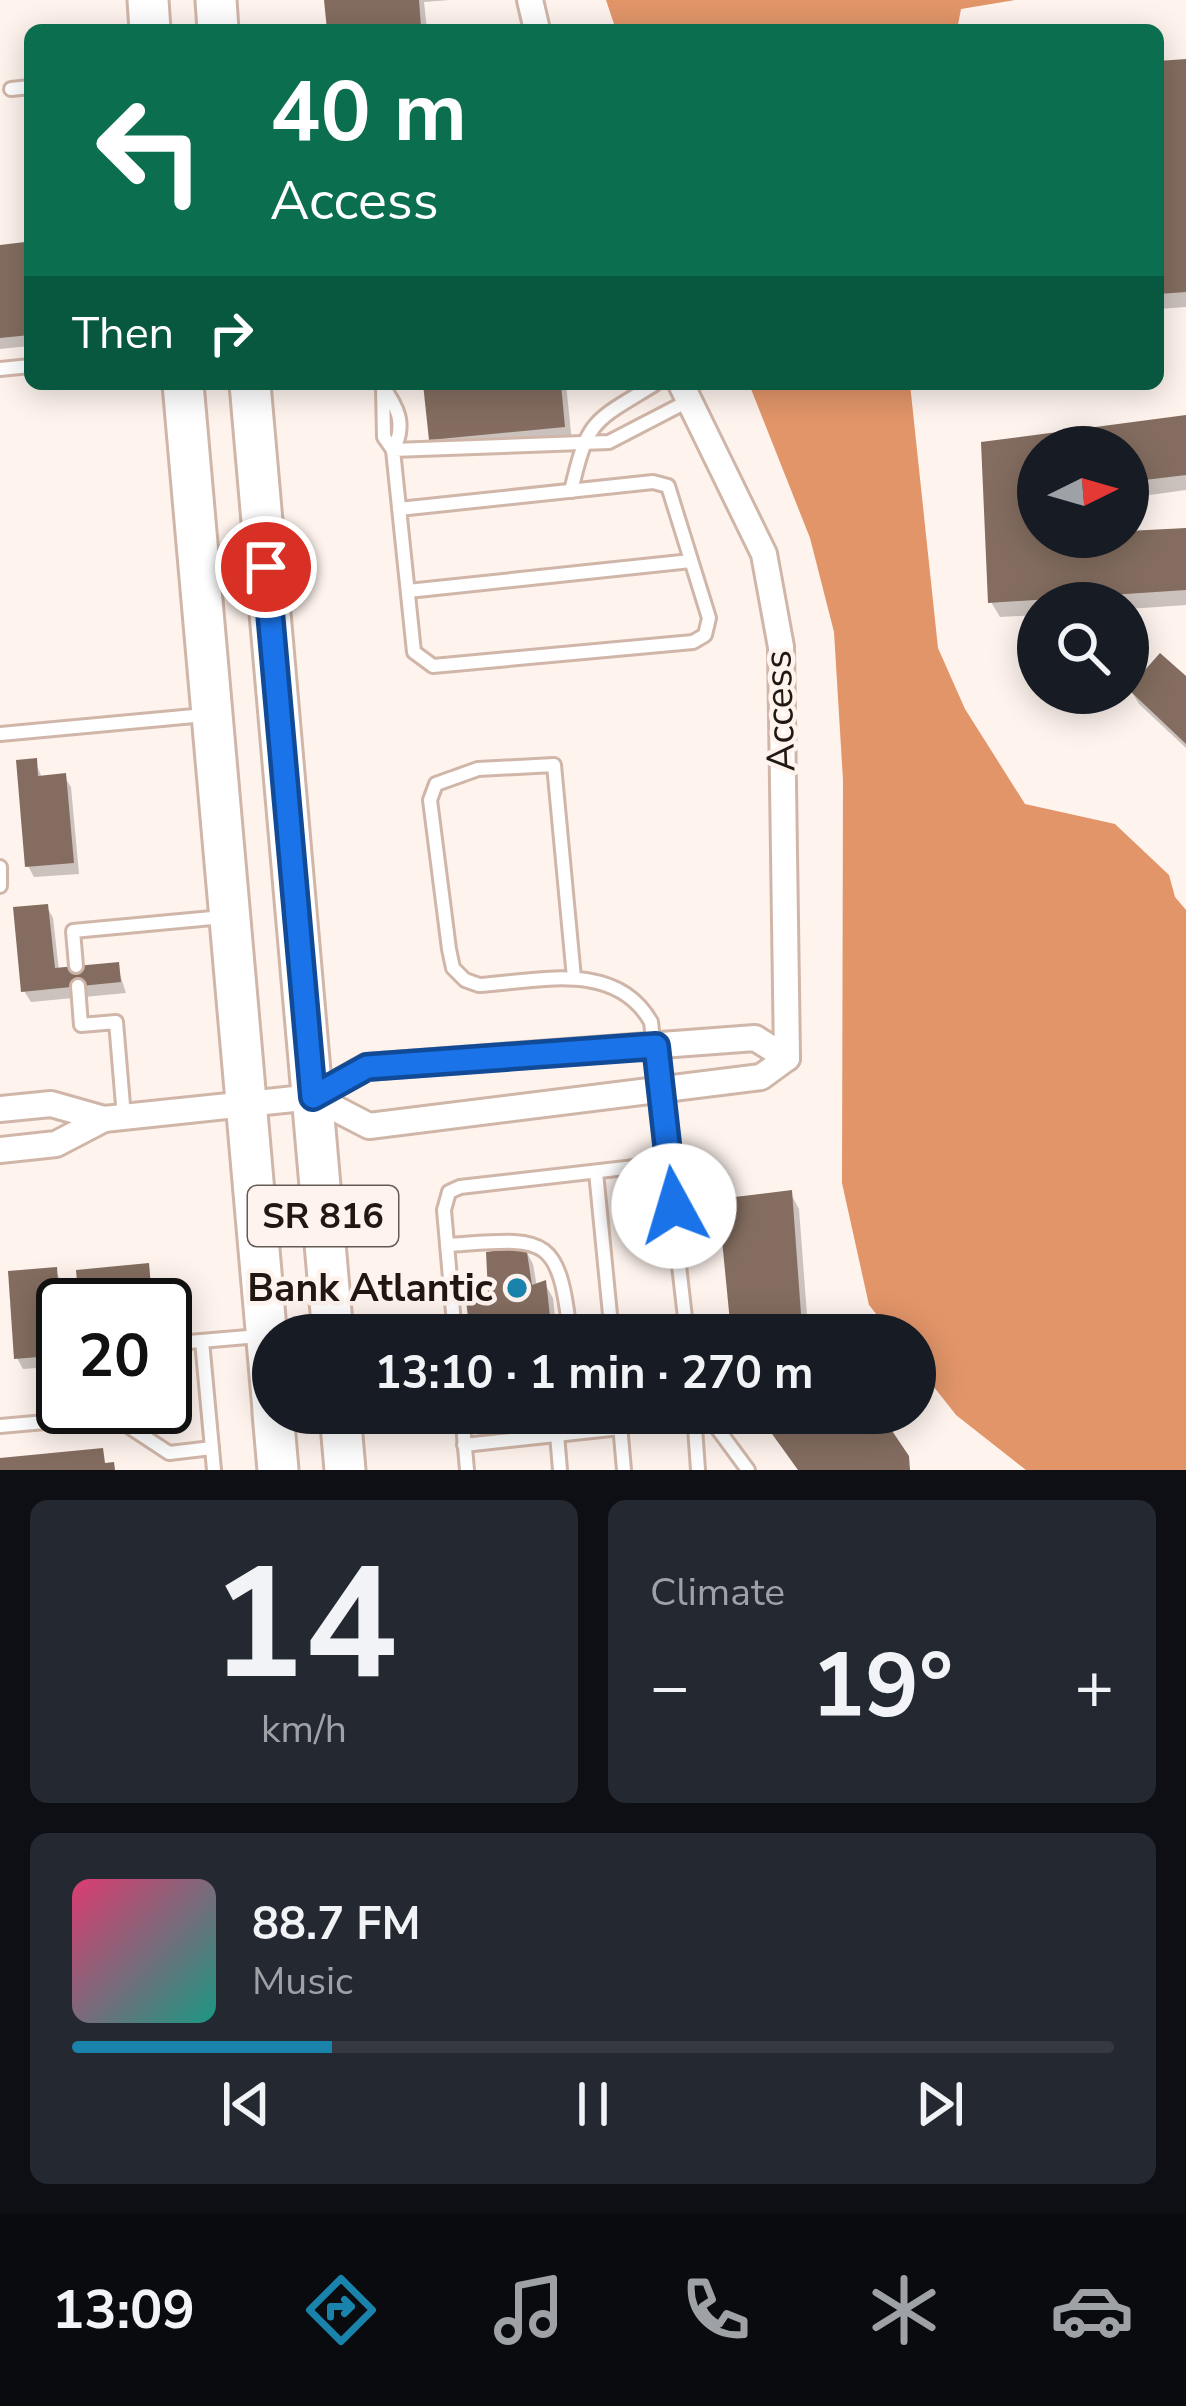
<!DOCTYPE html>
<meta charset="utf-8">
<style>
body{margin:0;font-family:"Nunito Sans",sans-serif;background:#242831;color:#f1f3f6;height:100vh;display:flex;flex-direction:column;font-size:45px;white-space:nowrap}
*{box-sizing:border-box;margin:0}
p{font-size:39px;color:#9ea1a6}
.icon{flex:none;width:66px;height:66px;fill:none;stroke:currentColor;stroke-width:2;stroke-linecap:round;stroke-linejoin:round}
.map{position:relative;height:1470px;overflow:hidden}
.details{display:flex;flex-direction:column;gap:30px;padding:30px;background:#0d0f14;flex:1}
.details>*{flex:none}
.hud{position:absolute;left:24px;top:24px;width:1140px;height:366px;border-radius:18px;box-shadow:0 6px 30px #0003;background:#0b6e4f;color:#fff;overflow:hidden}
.needle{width:78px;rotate:85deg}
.controls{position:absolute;left:1017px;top:426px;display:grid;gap:24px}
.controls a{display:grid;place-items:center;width:132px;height:132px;border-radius:50%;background:#171b24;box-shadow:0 6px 30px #0003;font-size:60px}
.speed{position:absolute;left:36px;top:1278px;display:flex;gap:24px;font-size:60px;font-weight:700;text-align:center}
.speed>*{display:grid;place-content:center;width:156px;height:156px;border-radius:50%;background:#171b24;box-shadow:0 6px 30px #0003;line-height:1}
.speed .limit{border:6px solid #111;border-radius:18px;background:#fff;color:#111}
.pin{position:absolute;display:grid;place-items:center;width:102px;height:102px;color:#fff;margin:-51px;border:6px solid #fff;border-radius:50%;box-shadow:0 3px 12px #0007}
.me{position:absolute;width:132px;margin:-66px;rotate:354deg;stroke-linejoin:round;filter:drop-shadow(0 0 9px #0008)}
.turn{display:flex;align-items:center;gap:42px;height:252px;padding:0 48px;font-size:54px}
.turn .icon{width:156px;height:156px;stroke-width:2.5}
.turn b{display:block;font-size:84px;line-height:102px}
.then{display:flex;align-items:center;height:114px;padding:0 48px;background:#0003;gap:24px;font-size:45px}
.big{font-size:90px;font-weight:700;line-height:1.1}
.details .tile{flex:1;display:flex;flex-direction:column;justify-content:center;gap:18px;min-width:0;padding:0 42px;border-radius:18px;background:#242831}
.details .dial{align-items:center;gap:0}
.dial b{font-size:156px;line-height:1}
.song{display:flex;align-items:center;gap:36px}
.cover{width:144px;height:144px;border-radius:18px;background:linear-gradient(135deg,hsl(340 70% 55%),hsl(170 70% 35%))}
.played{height:12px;border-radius:6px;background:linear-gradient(90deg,#1983ac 25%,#363941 25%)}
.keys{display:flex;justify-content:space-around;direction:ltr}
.heat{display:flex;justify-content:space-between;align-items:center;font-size:66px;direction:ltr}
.details .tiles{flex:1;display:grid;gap:30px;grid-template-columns:1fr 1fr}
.tile:last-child{grid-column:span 2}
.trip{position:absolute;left:252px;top:1314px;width:684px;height:120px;border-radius:60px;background:#171b24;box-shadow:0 6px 30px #0003;font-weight:700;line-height:120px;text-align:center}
.dock{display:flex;height:192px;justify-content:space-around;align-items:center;background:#090b0e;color:#9ea1a6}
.dock .icon{width:84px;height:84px}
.dock .on{color:#1983ac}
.dock b{font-size:54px;color:#f1f3f6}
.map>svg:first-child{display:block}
.water{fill:#e29569}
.shadow{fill:#0003}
.building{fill:#846d60}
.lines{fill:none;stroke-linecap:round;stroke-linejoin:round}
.lane-casing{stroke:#d0b6a8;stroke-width:18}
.street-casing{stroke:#d0b6a8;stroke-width:30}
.primary-casing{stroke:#d0b6a8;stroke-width:45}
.lane{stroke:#fff;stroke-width:12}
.street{stroke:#fff;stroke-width:24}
.primary{stroke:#fff;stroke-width:39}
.route-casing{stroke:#114b97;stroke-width:30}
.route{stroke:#1a73e8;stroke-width:21}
.poi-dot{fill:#1983ac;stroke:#fef3ed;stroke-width:4.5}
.labels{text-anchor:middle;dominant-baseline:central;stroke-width:9;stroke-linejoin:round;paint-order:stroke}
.shield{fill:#fef3ed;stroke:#635a54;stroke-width:3}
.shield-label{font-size:36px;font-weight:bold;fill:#211813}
.street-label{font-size:39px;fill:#211813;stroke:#fef3ed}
.poi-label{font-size:39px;font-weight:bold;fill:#211813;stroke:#fef3ed;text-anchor:end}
</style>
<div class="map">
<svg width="1186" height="1470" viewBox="0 0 1186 1470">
<rect width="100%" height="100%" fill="#fef3ed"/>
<g class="water">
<path d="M606,0H1015L961,9L957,30H616Z"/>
<path d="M749,384H910L938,648L965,709L1025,804L1115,824L1169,875L1175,897L1186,910V1470H1026L956,1415L915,1363V1335H893L869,1305L842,1183L843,780L834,632L810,538Z"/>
</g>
<g class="shadow">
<path d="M327,0H450L424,2L427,30H330Z"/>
<path d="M1186,62V307L1158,309V64Z"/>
<path d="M23,245L30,262V346L0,349V248Z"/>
<path d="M426,384H566L572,442L440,454L432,439Z"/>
<path d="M1186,418V490L1128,498V447H1038V537H1128L1186,530V605L1128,609V603H1038V615L1000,617L991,602L984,445Z"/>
<path d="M1186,680V748L1139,704L1130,689Z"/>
<path d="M35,761L42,778L64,776L71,787L79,874L34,877L28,866Z"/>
<path d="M47,907L53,918L59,971L117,965L126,993L31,1002L24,991Z"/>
<path d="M791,1194L799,1209L808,1328L741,1335L733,1321Z"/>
<path d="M525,1249L533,1264L537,1287L545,1284L553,1298L557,1335H473L491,1296Z"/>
<path d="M147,1266L154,1304L83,1305L82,1303Z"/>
<path d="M55,1271L62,1282L63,1366L23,1369L17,1358Z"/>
</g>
<g class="building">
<path d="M324,0H419L421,27L327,30Z"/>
<path d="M1186,59V292L1158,294V61Z"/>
<path d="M25,242L30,335L0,338V245Z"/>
<path d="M423,384H561L565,427L429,440Z"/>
<path d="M1186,415V475L1128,482V447H1038V537H1128V531L1186,528V590L988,603L981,442Z"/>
<path d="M1160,653L1186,676V744L1128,689Z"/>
<path d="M37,758L38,776L66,773L74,863L25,867L16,760Z"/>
<path d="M48,904L55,968L119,962L121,982L21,992L13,907Z"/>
<path d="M792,1190L801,1314L730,1322L718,1199Z"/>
<path d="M526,1246L532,1285L546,1280L552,1335H470L465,1291L488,1293L486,1252Z"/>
<path d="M149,1263L152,1298L79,1304L76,1270Z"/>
<path d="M57,1267L63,1355L14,1359L8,1271Z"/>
<path d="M757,1413H880L909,1456L910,1470H798Z"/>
<path d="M103,1448L105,1463L114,1462L115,1470H0V1458Z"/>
</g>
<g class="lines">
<g class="lane-casing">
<g id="lane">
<path d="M11,89L30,87"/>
<path d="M0,369L30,366"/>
<path d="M381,384C397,406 407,424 393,450L384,437L383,388"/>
<path d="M571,491C588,418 593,422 655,384"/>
<path d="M399,509L653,482L668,486L709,618L705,635L693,642L433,666L414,652L393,450L609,442L688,401"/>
<path d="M408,591L691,561"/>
<path d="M0,734L205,715"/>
<path d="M0,867V886"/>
<path d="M76,966L73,931L223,917"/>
<path d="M574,978L554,765L478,769L436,784L430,800L449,949L453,968L465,980L479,985C538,981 616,960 651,1022L687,1335"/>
<path d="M78,986L81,1025L116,1022L124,1117"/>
<path d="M596,1172L612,1335"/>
<path d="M447,1245C543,1239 559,1230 570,1335"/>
<path d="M455,1335L444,1210L449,1192L460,1187L669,1163"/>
<path d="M202,1341L214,1470"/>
<path d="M189,1342L259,1336"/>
<path d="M462,1413L467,1470"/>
<path d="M578,1413L580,1432"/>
<path d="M619,1413L624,1470"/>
<path d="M694,1413L698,1470"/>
<path d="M706,1413L748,1470"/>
<path d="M0,1426L113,1416L169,1453L212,1448"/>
<path d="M557,1434L560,1470"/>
<path d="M464,1445L620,1428"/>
</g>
</g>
<g class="street-casing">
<g id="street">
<path d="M530,0L537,30"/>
<path d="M681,384L764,554L781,647L787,1058"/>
<path d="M313,1097L369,1126L761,1077L787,1058"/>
<path d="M0,1109L51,1104L104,1119L313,1097L366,1067L755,1038L787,1058"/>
<path d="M0,1150L56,1144L104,1119"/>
</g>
</g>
<g class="primary-casing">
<g id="primary">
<path d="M148,0L150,30"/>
<path d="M216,0L218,30"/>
<path d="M183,384L273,1409"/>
<path d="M250,384L333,1335"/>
<path d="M273,1413L278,1470"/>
<path d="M340,1413L345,1470"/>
</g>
</g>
<use href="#lane" class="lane"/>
<use href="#street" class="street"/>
<use href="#primary" class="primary"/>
</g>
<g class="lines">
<g class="route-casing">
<path id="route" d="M266,567L313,1097L367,1067L656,1046L674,1206"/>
</g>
<use href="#route" class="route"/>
</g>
<circle class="poi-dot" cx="517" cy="1288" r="12"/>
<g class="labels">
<rect class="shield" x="248" y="1186" width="150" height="60" rx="9"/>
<g class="shield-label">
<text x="323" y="1216">SR 816</text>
</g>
<g class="street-label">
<text transform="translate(780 711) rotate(-92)">Access</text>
</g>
<g class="poi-label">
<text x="493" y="1288">Bank Atlantic</text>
</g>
</g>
</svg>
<div class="controls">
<a><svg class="needle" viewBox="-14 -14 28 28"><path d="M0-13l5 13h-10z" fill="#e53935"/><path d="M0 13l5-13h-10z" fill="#9ea1a6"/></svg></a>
<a><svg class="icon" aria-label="search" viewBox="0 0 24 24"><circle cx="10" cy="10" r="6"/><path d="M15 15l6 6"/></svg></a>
</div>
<div class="speed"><div class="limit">20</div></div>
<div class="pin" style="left:266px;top:567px;background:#d93025"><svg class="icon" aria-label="arrive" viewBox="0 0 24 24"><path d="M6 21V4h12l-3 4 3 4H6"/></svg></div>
<svg class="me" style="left:674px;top:1206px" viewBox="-20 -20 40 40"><circle r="19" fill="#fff"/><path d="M0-13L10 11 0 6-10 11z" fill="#1a73e8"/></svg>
<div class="trip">13:10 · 1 min · 270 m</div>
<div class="hud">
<div class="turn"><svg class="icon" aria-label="left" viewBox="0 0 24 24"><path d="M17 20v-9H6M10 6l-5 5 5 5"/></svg><div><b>40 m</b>Access</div></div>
<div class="then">Then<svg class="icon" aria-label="right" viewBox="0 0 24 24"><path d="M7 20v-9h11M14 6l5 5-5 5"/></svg></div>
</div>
</div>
<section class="details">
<div class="tiles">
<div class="tile dial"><b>14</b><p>km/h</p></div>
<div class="tile"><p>Climate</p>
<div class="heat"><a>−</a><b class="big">19°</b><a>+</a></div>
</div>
<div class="tile">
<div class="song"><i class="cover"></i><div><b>88.7 FM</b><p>Music</p></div></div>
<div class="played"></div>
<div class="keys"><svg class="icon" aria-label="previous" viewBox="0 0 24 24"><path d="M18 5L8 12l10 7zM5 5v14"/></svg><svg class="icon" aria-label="pause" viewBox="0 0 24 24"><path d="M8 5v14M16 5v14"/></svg><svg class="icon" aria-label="next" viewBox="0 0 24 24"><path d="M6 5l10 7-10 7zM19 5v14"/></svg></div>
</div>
</div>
</section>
<nav class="dock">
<b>13:09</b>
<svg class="icon on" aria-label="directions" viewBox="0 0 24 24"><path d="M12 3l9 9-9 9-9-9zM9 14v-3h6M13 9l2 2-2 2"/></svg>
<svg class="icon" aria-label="music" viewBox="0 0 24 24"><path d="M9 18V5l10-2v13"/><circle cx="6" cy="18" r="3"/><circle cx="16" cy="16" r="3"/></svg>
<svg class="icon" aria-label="phone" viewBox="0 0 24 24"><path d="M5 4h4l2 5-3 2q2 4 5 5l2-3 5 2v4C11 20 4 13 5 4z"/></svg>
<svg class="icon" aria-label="climate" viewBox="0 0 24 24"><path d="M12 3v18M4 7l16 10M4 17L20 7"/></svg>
<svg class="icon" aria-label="car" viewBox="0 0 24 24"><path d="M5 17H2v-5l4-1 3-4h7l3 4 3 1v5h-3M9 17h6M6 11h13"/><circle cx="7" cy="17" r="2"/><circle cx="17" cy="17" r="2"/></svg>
</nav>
